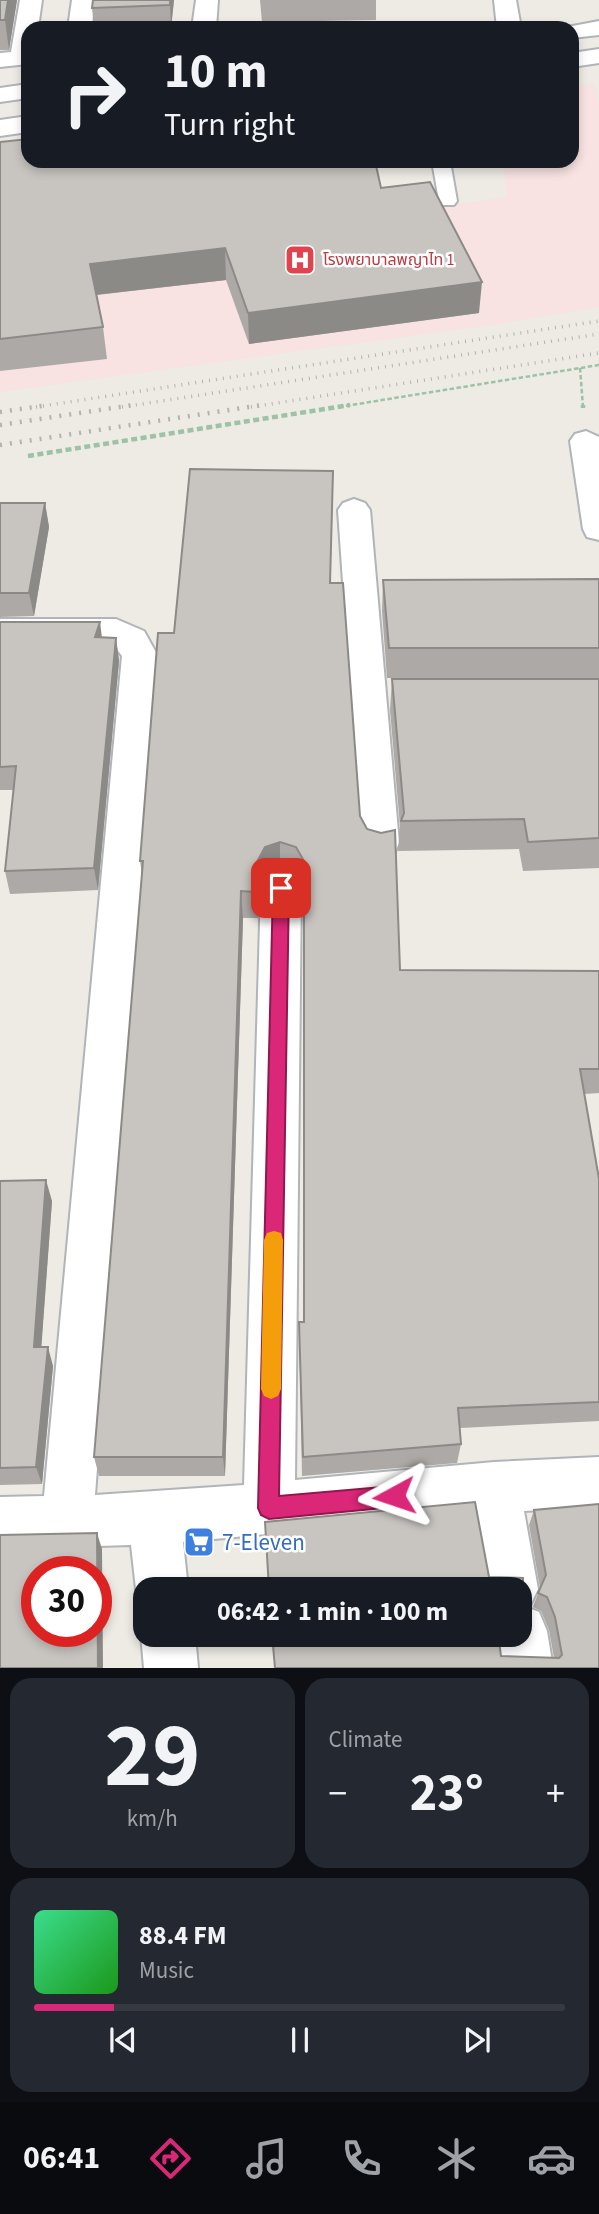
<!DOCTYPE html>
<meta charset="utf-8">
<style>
body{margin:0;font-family:"Source Sans 3","Noto Sans Thai",sans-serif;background:#242831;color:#f1f3f6;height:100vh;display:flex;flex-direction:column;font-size:26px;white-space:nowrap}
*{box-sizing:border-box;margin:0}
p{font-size:23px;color:#9ea1a6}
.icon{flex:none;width:38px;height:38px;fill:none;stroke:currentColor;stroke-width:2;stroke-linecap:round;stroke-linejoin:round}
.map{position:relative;height:1668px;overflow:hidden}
.drawer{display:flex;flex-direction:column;gap:10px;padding:10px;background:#0d0f14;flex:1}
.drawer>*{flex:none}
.banner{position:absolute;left:21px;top:21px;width:558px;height:147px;border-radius:21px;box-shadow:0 4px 10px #0003;background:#171b24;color:#f1f3f6;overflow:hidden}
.speed{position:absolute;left:21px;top:1556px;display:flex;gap:14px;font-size:35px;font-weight:700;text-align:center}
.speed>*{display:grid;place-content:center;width:91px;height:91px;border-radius:50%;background:#171b24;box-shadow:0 4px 10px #0003;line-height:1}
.speed .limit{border:10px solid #d22;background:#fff;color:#111}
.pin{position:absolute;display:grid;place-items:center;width:60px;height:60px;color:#fff;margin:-30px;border-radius:14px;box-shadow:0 4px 10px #0006}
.me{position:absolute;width:77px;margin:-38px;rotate:265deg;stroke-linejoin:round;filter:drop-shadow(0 0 5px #0008)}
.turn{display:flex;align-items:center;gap:24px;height:147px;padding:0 28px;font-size:32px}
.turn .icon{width:91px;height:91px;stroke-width:2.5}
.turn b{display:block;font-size:49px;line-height:60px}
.big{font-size:52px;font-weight:700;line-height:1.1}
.drawer .card{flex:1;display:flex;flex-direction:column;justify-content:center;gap:10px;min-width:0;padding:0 24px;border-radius:21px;background:#242831}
.drawer .dial{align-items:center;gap:0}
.dial b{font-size:91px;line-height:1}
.song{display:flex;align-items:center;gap:21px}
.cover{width:84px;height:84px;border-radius:10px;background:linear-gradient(135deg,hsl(150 70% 55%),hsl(120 70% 35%))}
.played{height:7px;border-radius:4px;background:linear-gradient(90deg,#db2777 15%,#363941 15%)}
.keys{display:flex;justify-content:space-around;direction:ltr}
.heat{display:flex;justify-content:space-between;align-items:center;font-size:38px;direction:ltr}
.drawer .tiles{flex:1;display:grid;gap:10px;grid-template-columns:1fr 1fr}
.card:last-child{grid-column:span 2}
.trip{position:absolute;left:133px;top:1577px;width:399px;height:70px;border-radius:21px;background:#171b24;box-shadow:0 4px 10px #0003;font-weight:700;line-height:70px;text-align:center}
.dock{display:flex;height:112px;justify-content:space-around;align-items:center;background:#090b0e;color:#9ea1a6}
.dock .icon{width:49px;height:49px}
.dock .on{color:#db2777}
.dock b{font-size:32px;color:#f1f3f6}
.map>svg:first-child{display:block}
.medical{fill:#f8e3e2}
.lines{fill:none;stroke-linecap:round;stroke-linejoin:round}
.lane-casing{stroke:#b1b4b8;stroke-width:4}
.street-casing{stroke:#b1b4b8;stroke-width:4}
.secondary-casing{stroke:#b0b3b7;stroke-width:4}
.path-far1{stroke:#9dc2a7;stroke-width:2.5;stroke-dasharray:4.5 2.5;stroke-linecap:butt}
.path{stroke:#9dc2a7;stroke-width:4.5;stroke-dasharray:6 3.5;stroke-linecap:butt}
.lane{fill:#fff;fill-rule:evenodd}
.street{fill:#fff;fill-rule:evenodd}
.secondary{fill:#fff;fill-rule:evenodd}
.rail-far1{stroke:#b2b3b3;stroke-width:3.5;stroke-dasharray:1 6;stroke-linecap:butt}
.rail{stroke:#b2b3b3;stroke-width:4.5;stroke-dasharray:2 8;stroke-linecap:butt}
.wall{fill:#aca9a6}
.shaded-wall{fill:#8c8a87}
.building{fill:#c8c5c1;stroke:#8c8a87;stroke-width:2;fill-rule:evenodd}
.route{fill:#db2777;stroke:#8e194d;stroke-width:2}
.slow{fill:#f59e0b}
.labels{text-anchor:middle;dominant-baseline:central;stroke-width:5;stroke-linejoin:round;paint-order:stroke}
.far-health-label{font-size:16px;fill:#be3a42;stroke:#fff;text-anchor:start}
.near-shop-label{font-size:23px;fill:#366cbe;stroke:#fff;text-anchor:start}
</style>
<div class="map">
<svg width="599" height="1668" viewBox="0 0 599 1668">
<rect width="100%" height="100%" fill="#edebe4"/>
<path class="medical" d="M594,83L599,104V307L492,325L0,392V156L378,213L432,208L507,197L503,161H572V85Z"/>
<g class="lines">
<g class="lane-casing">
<path id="lane" d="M432,161H450L457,201L454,205H442L439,201Z"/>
</g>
<g class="street-casing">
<g id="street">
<path d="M20,0H42L38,28H28V64L0,67V53L11,52Z"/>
<path d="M72,0H94L92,28H68Z"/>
<path d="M196,0H218L216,28H192Z"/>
<path d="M494,0H516L521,28H497Z"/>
<path d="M586,431L599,437V540L587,537L583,529L570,441L575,434Z"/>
<path d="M354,499L365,503L370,510L399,843L394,854L380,858L366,854L361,843L338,510L343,503Z"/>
<path d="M0,619H116L144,631L158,656L95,1495L244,1485L261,888L267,877L281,872L295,877L301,888L295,1480L494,1462L599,1457V1507L524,1511L538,1589L529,1608L539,1612L547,1631L553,1668H499L494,1634H520V1589H486L473,1514L183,1542L188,1589H145V1608L136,1589L131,1545L0,1549V1497L44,1496L122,656L112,643H0Z"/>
<path d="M145,1624V1634H195L198,1668H144L141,1634Z"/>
</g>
</g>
<g class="secondary-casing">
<g id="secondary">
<path d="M599,21V35L572,38V28H562Z"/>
<path d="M599,49V63L572,67V53Z"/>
<path d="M28,84V98L0,102V88Z"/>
<path d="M28,116V132L0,136V120Z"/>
</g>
</g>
<g class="path-far1">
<path d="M580,368L583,407"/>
<path d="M339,407L599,365"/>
</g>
<g class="path">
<path d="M583,405V408"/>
<path d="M28,456L350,405"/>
</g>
<use href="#lane" class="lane"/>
<use href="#street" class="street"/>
<use href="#secondary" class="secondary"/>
<g class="rail-far1">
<path d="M36,407L599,321"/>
<path d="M122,407L599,334"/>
<path d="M251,407L599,353"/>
</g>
<g class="rail">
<path d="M0,412L48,405"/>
<path d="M0,425L133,405"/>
<path d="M0,445L262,405"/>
</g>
</g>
<g class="wall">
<path d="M0,0H17L9,50H0Z"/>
<path d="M93,0H174L171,28H94L92,8Z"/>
<path d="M260,0H376V20L262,22Z"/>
<path d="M0,142L381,188L479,313L249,344L226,280L97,295L103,327L107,359L0,371Z"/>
<path d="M0,503H45L49,527L34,616L0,617Z"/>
<path d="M599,579V868L523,871L519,849L398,851L400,826L390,710L392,679H548L387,678L382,611L383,580Z"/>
<path d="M330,583L360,816L400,970L599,971V1093L584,1094L599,1179V1421L460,1428L461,1444L457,1463L302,1476L299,1322H304V888L296,875L280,870L266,875L259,887L258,918H243L225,1476H99L94,1457L142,875L140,861L174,633Z"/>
<path d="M0,622L102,638H116L119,661L98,890L10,894L5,871L14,790H0Z"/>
<path d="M0,1181L52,1201L41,1347L53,1366L42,1484L0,1485Z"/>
<path d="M534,1510L599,1668L501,1656L554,1658L549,1630L541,1611L533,1607L540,1588L529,1525Z"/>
</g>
<g class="shaded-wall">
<path d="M8,0H17L9,50L5,20Z"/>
<path d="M170,0H174L171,28L170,5Z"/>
<path d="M225,248L226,280L94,295L90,264Z"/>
<path d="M482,282L479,313L249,344L248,313Z"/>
<path d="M45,503L49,527L34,616L29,593Z"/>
<path d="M100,622L103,646L95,637Z"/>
<path d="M116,638L119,661L98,890L94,868Z"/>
<path d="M280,842V870L266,875L259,887L258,918L257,892L258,860L265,847Z"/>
<path d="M241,891L243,918L225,1476L223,1457Z"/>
<path d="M46,1180L52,1201L40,1366L34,1347Z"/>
<path d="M48,1347L53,1366L42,1484L36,1467Z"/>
<path d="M97,1533L102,1549L103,1668H98Z"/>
</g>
<g class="building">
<path d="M0,0H8L5,20H0Z"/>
<path d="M93,0H170V5L92,8Z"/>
<path d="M28,139V161H375L381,188L430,182L482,282L248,313L225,248L90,264L103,327L0,339V142Z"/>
<path d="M190,469L333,471L330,583H343L360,816L367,829L381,833L395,830L400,970L599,971V1069H580L599,1179V1402L458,1408L461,1444L303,1457L299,1322H304V861L296,847L280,842L265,847L258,860L257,892L241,891L223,1457H94L143,861H140L158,633H174Z"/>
<path d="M0,503H45L29,593H0Z"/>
<path d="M599,579V648H389L383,580Z"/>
<path d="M0,622H100L95,637L116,638L94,868L5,871L16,766L0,767Z"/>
<path d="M392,679H599V838L528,842L524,819L401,821L404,813Z"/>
<path d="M46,1180L34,1347H48L36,1467L0,1468V1181Z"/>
<path d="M475,1502L489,1577L523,1578V1618H520V1589H269L265,1522Z"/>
<path d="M599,1504V1668H275L272,1634H498L501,1656L559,1658L562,1655L555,1617L547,1597L538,1593L546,1575L534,1510Z"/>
<path d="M97,1533L98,1668H0V1535ZM37,1572H96V1631H37Z"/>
</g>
<path class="route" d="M281,882L289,888L279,1496L394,1486L402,1489L405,1496L402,1504L394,1507L269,1519L261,1515L258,1508L273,888Z"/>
<path class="slow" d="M274,1231L281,1233L283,1240L281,1389L278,1396L271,1399L264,1396L261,1389L264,1240L267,1233Z"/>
<defs>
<g id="hospital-square" transform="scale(1.575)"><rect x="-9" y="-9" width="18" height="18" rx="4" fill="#e0444e" stroke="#fff"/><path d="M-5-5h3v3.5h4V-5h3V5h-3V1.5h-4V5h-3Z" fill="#fff"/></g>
<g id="supermarket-square" transform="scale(1.575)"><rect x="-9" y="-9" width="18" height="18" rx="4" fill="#3f7fe0" stroke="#fff"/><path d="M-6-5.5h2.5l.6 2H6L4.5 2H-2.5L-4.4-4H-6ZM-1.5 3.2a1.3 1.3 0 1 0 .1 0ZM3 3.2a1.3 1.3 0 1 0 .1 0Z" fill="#fff"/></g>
</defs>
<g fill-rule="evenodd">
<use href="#hospital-square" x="300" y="260"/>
<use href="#supermarket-square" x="199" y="1542"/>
</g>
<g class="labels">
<g class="far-health-label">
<text x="323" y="260">โรงพยาบาลพญาไท 1</text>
</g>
<g class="near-shop-label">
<text x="222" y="1542">7-Eleven</text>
</g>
</g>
</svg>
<div class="speed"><div class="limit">30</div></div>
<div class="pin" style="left:281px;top:888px;background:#d93025"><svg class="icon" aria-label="arrive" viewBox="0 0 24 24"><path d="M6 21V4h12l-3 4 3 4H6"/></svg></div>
<svg class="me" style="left:394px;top:1496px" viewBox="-20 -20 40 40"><path d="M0-17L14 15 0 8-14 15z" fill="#db2777" stroke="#fff" stroke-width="4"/></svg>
<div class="trip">06:42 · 1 min · 100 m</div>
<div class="banner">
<div class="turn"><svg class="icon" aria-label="right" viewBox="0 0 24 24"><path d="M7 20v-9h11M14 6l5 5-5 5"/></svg><div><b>10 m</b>Turn right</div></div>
</div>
</div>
<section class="drawer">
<div class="tiles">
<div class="card dial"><b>29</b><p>km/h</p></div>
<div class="card"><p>Climate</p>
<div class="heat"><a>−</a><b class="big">23°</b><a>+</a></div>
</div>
<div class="card">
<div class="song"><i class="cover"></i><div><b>88.4 FM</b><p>Music</p></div></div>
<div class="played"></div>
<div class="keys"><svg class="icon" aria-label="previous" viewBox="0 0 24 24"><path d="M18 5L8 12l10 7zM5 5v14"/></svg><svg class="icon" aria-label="pause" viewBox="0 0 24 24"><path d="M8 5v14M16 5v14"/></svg><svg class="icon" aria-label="next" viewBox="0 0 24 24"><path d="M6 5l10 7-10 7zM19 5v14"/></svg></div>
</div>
</div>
</section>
<nav class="dock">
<b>06:41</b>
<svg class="icon on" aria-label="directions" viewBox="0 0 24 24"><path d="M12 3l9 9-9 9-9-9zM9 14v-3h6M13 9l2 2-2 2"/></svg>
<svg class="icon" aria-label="music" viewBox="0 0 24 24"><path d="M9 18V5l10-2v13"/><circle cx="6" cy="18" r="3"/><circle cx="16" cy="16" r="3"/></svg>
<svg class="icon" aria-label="phone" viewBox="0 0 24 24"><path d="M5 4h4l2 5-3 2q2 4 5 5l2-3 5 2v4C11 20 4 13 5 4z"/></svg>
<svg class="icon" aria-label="climate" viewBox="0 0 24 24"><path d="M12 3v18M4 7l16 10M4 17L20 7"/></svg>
<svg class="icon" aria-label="car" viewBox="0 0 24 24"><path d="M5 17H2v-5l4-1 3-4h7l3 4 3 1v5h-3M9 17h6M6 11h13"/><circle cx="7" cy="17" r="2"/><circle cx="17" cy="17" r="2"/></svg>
</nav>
